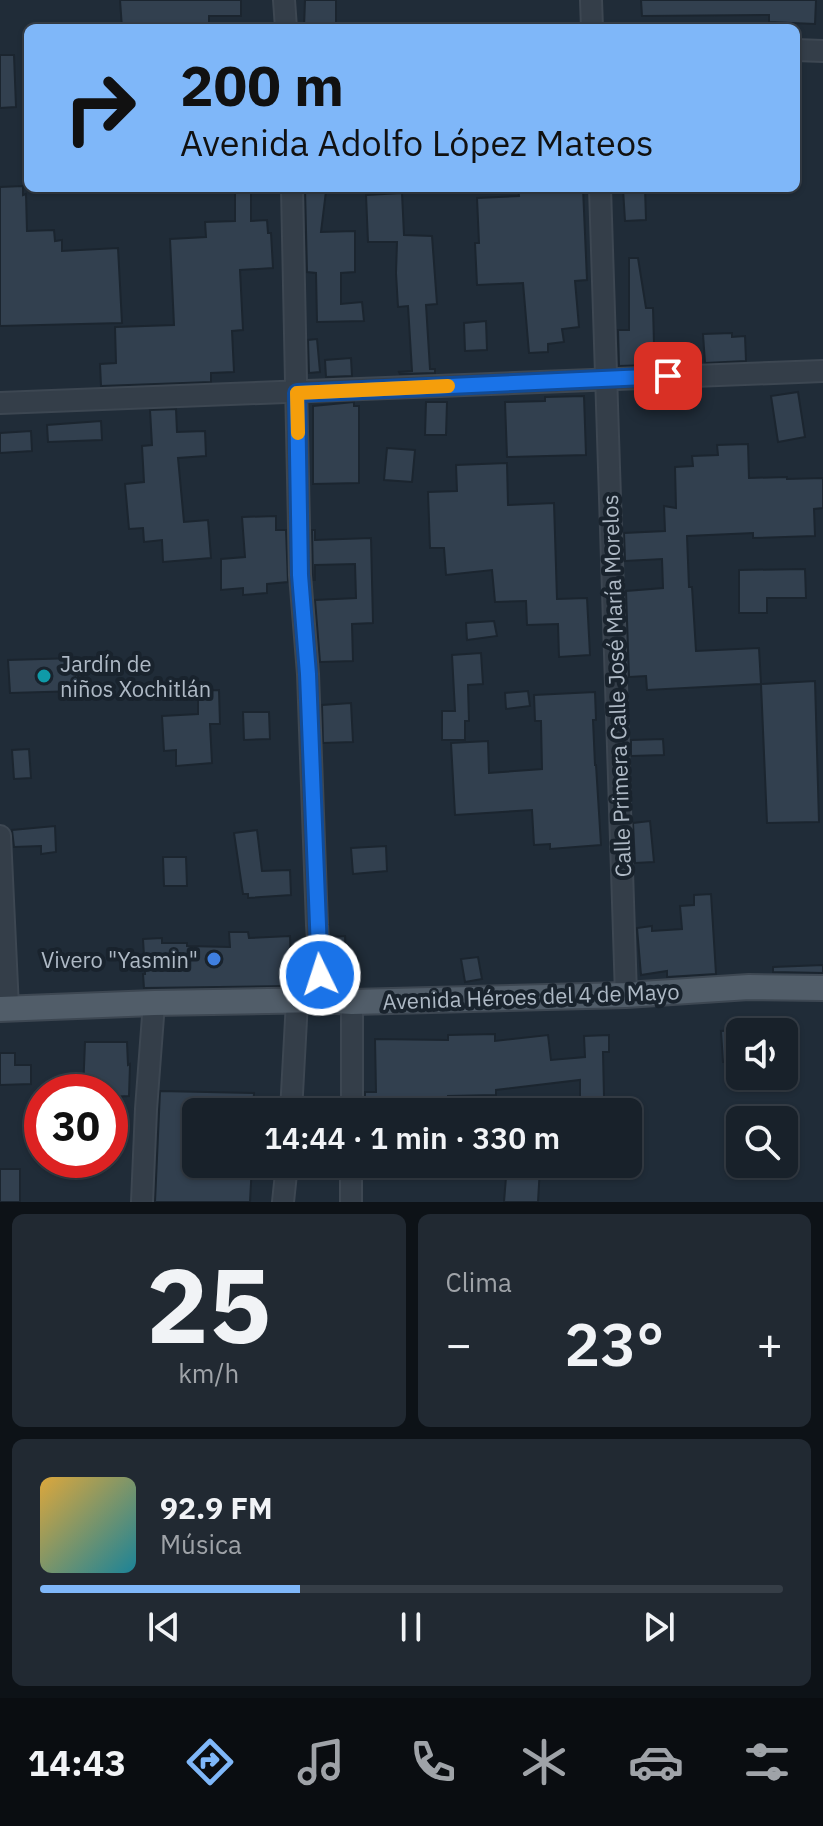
<!DOCTYPE html>
<html lang="es">
<meta charset="utf-8">
<style>
body{margin:0;font-family:"IBM Plex Sans",sans-serif;background:#212932;color:#f1f3f6;height:100vh;display:flex;flex-direction:column;font-size:30px;white-space:nowrap}
*{box-sizing:border-box;margin:0}
p{font-size:26px;color:#9fa3a8}
.icon{flex:none;width:44px;height:44px;fill:none;stroke:currentColor;stroke-width:2;stroke-linecap:round;stroke-linejoin:round}
.map{position:relative;height:1202px;overflow:hidden}
.sheet{display:flex;flex-direction:column;gap:12px;padding:12px;background:#0d1217;flex:1}
.sheet>*{flex:none}
.banner{position:absolute;left:24px;top:24px;width:776px;height:168px;border-radius:12px;box-shadow:0 2px 6px #0004,0 0 0 2px #363e47;background:#7fb7f9;color:#111;overflow:hidden}
.controls{position:absolute;left:726px;top:1018px;display:grid;gap:16px}
.controls a{display:grid;place-items:center;width:72px;height:72px;border-radius:12px;background:#18212a;box-shadow:0 2px 6px #0004,0 0 0 2px #363e47;font-size:40px}
.speed{position:absolute;left:24px;top:1074px;display:flex;gap:16px;font-size:40px;font-weight:700;text-align:center}
.speed>*{display:grid;place-content:center;width:104px;height:104px;border-radius:50%;background:#18212a;box-shadow:0 2px 6px #0004,0 0 0 2px #363e47;line-height:1}
.speed .limit{border:12px solid #d22;background:#fff;color:#111}
.pin{position:absolute;display:grid;place-items:center;width:68px;height:68px;color:#fff;margin:-34px;border-radius:16px;box-shadow:0 4px 12px #0006}
.me{position:absolute;width:88px;margin:-44px;rotate:356deg;stroke-linejoin:round;filter:drop-shadow(0 0 6px #0008)}
.turn{display:flex;align-items:center;gap:28px;height:168px;padding:0 24px;font-size:36px}
.turn .icon{width:104px;height:104px;stroke-width:2.5}
.turn b{display:block;font-size:56px;line-height:68px}
.big{font-size:60px;font-weight:600;line-height:1.1}
.sheet .widget{flex:1;display:flex;flex-direction:column;justify-content:center;gap:12px;min-width:0;padding:0 28px;border-radius:12px;background:#212932}
.sheet .dial{align-items:center;gap:0}
.dial b{font-size:104px;line-height:1}
.song{display:flex;align-items:center;gap:24px}
.cover{width:96px;height:96px;border-radius:12px;background:linear-gradient(135deg,hsl(40 70% 55%),hsl(190 70% 35%))}
.played{height:8px;border-radius:4px;background:linear-gradient(90deg,#7fb7f9 35%,#363e47 35%)}
.keys{display:flex;justify-content:space-around;direction:ltr}
.heat{display:flex;justify-content:space-between;align-items:center;font-size:44px;direction:ltr}
.sheet .tiles{flex:1;display:grid;gap:12px;grid-template-columns:1fr 1fr}
.widget:last-child{grid-column:span 2}
.trip{position:absolute;left:182px;top:1098px;width:460px;height:80px;border-radius:12px;background:#18212a;box-shadow:0 2px 6px #0004,0 0 0 2px #363e47;font-weight:600;line-height:80px;text-align:center}
.tabs{display:flex;height:128px;justify-content:space-around;align-items:center;background:#0a0d11;color:#9fa3a8}
.tabs .icon{width:56px;height:56px}
.tabs .current{color:#7fb7f9}
.tabs b{font-size:36px;color:#f1f3f6}
.map>svg:first-child{display:block}
.building{fill:#32404f;stroke:#1b252f;stroke-width:2}
.lines{fill:none;stroke-linecap:round;stroke-linejoin:round}
.minor-casing{stroke:#3d4752;stroke-width:24}
.major-casing{stroke:#3d4752;stroke-width:28}
.minor{stroke:#343e49;stroke-width:20}
.major{stroke:#515d69;stroke-width:24}
.route-casing{stroke:#114b97;stroke-width:20}
.route{stroke:#1a73e8;stroke-width:14}
.slow{stroke:#f59e0b;stroke-width:14}
.culture-dot{fill:#0f9aa8;stroke:#19232d;stroke-width:3}
.shop-dot{fill:#3f7fe0;stroke:#19232d;stroke-width:3}
.labels{text-anchor:middle;dominant-baseline:central;stroke-width:8;stroke-linejoin:round;paint-order:stroke}
.poi-label{font-size:22px;fill:#aeb9c5;stroke:#19232d;text-anchor:start}
.street-label{font-size:22px;fill:#aeb9c5;stroke:#19232d}
</style>
<div class="map">
<svg width="823" height="1202" viewBox="0 0 823 1202">
<rect width="100%" height="100%" fill="#202c38"/>
<g class="building">
<path d="M120,0H241V16H209V28H122Z"/>
<path d="M305,0H336V28H304Z"/>
<path d="M641,0H816L815,24L769,22V15L642,16Z"/>
<path d="M0,55H14L16,107L0,108Z"/>
<path d="M23,186V195L26,194L27,231L54,230L55,241L62,240V251L118,248L122,323L0,326V187Z"/>
<path d="M235,188H251V221L267,220L268,233H271L273,268L240,270L243,330L232,331L234,372L211,373V382L101,386L100,364L116,363L115,327L174,325L170,239L206,237L205,222L235,221Z"/>
<path d="M305,188L326,191L321,232L355,231V272L341,273V304L362,302L364,321L317,322L316,273L307,272Z"/>
<path d="M518,188H583L587,280L575,281L579,327L562,329L564,342L548,344V352L529,353L523,283L477,285L475,243H479L477,198L519,196Z"/>
<path d="M645,188L646,220L625,221L623,189Z"/>
<path d="M402,193L404,235L432,236L437,304L426,305L430,369H435V373L400,374L399,372L412,371L408,306L398,307L396,273L397,242H368L366,195Z"/>
<path d="M629,258H638L646,308H653L654,344H648L650,365L619,366L618,330H629Z"/>
<path d="M486,321L487,350L465,351L464,323Z"/>
<path d="M732,333V337L745,336L746,361L705,363L703,334Z"/>
<path d="M317,339L320,372L309,373L308,340Z"/>
<path d="M351,358L352,376L326,377L325,360Z"/>
<path d="M798,392L805,437L778,442L771,396Z"/>
<path d="M584,396L586,455L507,457L505,402L545,401V397Z"/>
<path d="M354,402V406H359V483L313,484V406Z"/>
<path d="M426,402H447L446,435H425Z"/>
<path d="M176,409L177,432L205,431L206,456L178,458L184,522L208,520L211,558L163,562L162,540L144,542L143,528L129,529L125,484L144,482L142,446L152,445L150,410Z"/>
<path d="M101,421L102,440L48,442L47,425Z"/>
<path d="M31,431L32,451L0,453V433Z"/>
<path d="M748,444L749,478L787,477V479L823,478V508L814,509L815,536L753,538V533L687,536L689,587H692L696,651L759,648L761,684L647,690L646,676L629,677L626,591L663,588L662,559L625,561L624,533L665,531L664,506L676,508L675,467L693,466L692,456L718,455L717,445Z"/>
<path d="M387,448L415,450L412,482L384,480Z"/>
<path d="M507,463L508,505L554,503L557,599L587,598L590,655L559,657L558,624L527,625L526,601L495,602L492,570L446,575L444,548H430L428,492L457,491L456,465Z"/>
<path d="M276,516V530H286L288,582L267,584V593L243,595V588L221,590V559L245,557L242,517Z"/>
<path d="M312,530H315V540L371,538L373,623L352,624L353,661L320,662L315,600L356,598L355,564L315,565V580H313Z"/>
<path d="M805,569L806,598H767V613H739V570Z"/>
<path d="M494,621L497,636L467,640L466,623Z"/>
<path d="M481,653L483,684L468,685L469,721H465V740H442V711H455L452,655Z"/>
<path d="M77,658L79,691L10,693L8,660Z"/>
<path d="M815,681L819,822L767,823L761,684Z"/>
<path d="M219,690L220,724H210L212,763L176,766V750L164,751L162,716L198,714V691Z"/>
<path d="M528,691L530,706L506,709L505,693Z"/>
<path d="M595,692L596,720H593L595,765H596L601,845L550,849V844L534,845L532,810L455,815L451,743L488,741L489,773L542,769L541,721H535L534,695Z"/>
<path d="M351,703L353,742L323,743L322,705Z"/>
<path d="M243,712H269L270,739L244,740Z"/>
<path d="M663,739L664,755L631,756V740Z"/>
<path d="M29,749L31,778L14,779L12,750Z"/>
<path d="M650,821L654,862L635,863L633,823Z"/>
<path d="M55,826L56,852L41,854V846L14,847L12,830Z"/>
<path d="M257,830L262,871L290,870L291,895L248,898V894H243L234,833Z"/>
<path d="M386,846L387,871L353,874L351,848Z"/>
<path d="M163,857H186L187,886H164Z"/>
<path d="M711,894L716,974L667,977V971L641,975L637,928L652,926V931L682,929L680,906L694,905V895Z"/>
<path d="M229,932H248L249,938L290,936L292,986L144,988L143,974H145L143,939L162,938V943H187V946L230,947Z"/>
<path d="M345,936L347,978L334,979L331,937Z"/>
<path d="M478,957L482,979L465,982L461,959Z"/>
<path d="M823,965V973L773,972V967Z"/>
<path d="M740,1030V1061L723,1062L721,1031Z"/>
<path d="M495,1034V1041L548,1035L551,1060L585,1057L584,1036L609,1035V1052H603L604,1097L580,1098V1080L496,1090V1095L448,1096V1100H407V1112H365V1092H376L375,1039L448,1040V1035Z"/>
<path d="M85,1042H127L128,1065L130,1064L129,1096L110,1097V1092H83Z"/>
<path d="M0,1053H15V1065H31V1084L0,1085Z"/>
<path d="M160,1091L254,1093L253,1112H196V1164H252L250,1202H155Z"/>
<path d="M507,1165L540,1167L538,1202H504Z"/>
<rect x="0" y="1169" width="20" height="33"/>
</g>
<g class="lines">
<g class="minor-casing">
<g id="minor">
<path d="M284,0L286,28"/>
<path d="M591,0L592,28"/>
<path d="M796,50L823,51"/>
<path d="M292,188L300,575L308,674L317,925L322,1000"/>
<path d="M600,188L626,995"/>
<path d="M0,403L823,371"/>
<path d="M0,836L8,1008"/>
<path d="M352,1002V1112"/>
<path d="M291,1112L297,1001"/>
<path d="M142,1202L146,1109L154,1003"/>
<path d="M283,1202L287,1164"/>
<path d="M351,1202V1164"/>
</g>
</g>
<g class="major-casing">
<path id="major" d="M0,1009L154,1003L322,1000L352,1002L626,995L749,987L823,988"/>
</g>
<use href="#minor" class="minor"/>
<use href="#major" class="major"/>
</g>
<g class="lines">
<g class="route-casing">
<path id="route" d="M320,975L308,674L300,575L297,393L668,376"/>
</g>
<use href="#route" class="route"/>
<path class="slow" d="M298,433L297,393L448,386"/>
</g>
<circle class="culture-dot" cx="44" cy="676" r="8"/>
<circle class="shop-dot" cx="214" cy="959" r="8"/>
<g class="labels">
<g class="poi-label">
<text x="60" y="663">Jardín de<tspan x="60" dy="25">niños Xochitlán</tspan></text>
<text x="198" y="959" text-anchor="end">Vivero "Yasmin"</text>
</g>
<g class="street-label">
<text transform="translate(616 686) rotate(-92)">Calle Primera Calle José María Morelos</text>
<text transform="translate(531 996) rotate(-2)">Avenida Héroes del 4 de Mayo</text>
</g>
</g>
</svg>
<div class="controls">
<a><svg class="icon" aria-label="sound" viewBox="0 0 24 24"><path d="M4 9h4l5-4v14l-5-4H4zM17 9q2 3 0 6"/></svg></a>
<a><svg class="icon" aria-label="search" viewBox="0 0 24 24"><circle cx="10" cy="10" r="6"/><path d="M15 15l6 6"/></svg></a>
</div>
<div class="speed"><div class="limit">30</div></div>
<div class="pin" style="left:668px;top:376px;background:#d93025"><svg class="icon" aria-label="arrive" viewBox="0 0 24 24"><path d="M6 21V4h12l-3 4 3 4H6"/></svg></div>
<svg class="me" style="left:320px;top:975px" viewBox="-20 -20 40 40"><circle r="17" fill="#1a73e8" stroke="#fff" stroke-width="3"/><path d="M0-11L8 9 0 5-8 9z" fill="#fff"/></svg>
<div class="trip">14:44 · 1 min · 330 m</div>
<div class="banner">
<div class="turn"><svg class="icon" aria-label="right" viewBox="0 0 24 24"><path d="M7 20v-9h11M14 6l5 5-5 5"/></svg><div><b>200 m</b>Avenida Adolfo López Mateos</div></div>
</div>
</div>
<section class="sheet">
<div class="tiles">
<div class="widget dial"><b>25</b><p>km/h</p></div>
<div class="widget"><p>Clima</p>
<div class="heat"><a>−</a><b class="big">23°</b><a>+</a></div>
</div>
<div class="widget">
<div class="song"><i class="cover"></i><div><b>92.9 FM</b><p>Música</p></div></div>
<div class="played"></div>
<div class="keys"><svg class="icon" aria-label="previous" viewBox="0 0 24 24"><path d="M18 5L8 12l10 7zM5 5v14"/></svg><svg class="icon" aria-label="pause" viewBox="0 0 24 24"><path d="M8 5v14M16 5v14"/></svg><svg class="icon" aria-label="next" viewBox="0 0 24 24"><path d="M6 5l10 7-10 7zM19 5v14"/></svg></div>
</div>
</div>
</section>
<nav class="tabs">
<b>14:43</b>
<svg class="icon current" aria-label="directions" viewBox="0 0 24 24"><path d="M12 3l9 9-9 9-9-9zM9 14v-3h6M13 9l2 2-2 2"/></svg>
<svg class="icon" aria-label="music" viewBox="0 0 24 24"><path d="M9 18V5l10-2v13"/><circle cx="6" cy="18" r="3"/><circle cx="16" cy="16" r="3"/></svg>
<svg class="icon" aria-label="phone" viewBox="0 0 24 24"><path d="M5 4h4l2 5-3 2q2 4 5 5l2-3 5 2v4C11 20 4 13 5 4z"/></svg>
<svg class="icon" aria-label="climate" viewBox="0 0 24 24"><path d="M12 3v18M4 7l16 10M4 17L20 7"/></svg>
<svg class="icon" aria-label="car" viewBox="0 0 24 24"><path d="M5 17H2v-5l4-1 3-4h7l3 4 3 1v5h-3M9 17h6M6 11h13"/><circle cx="7" cy="17" r="2"/><circle cx="17" cy="17" r="2"/></svg>
<svg class="icon" aria-label="filters" viewBox="0 0 24 24"><path d="M4 7h16M4 17h16"/><circle cx="9" cy="7" r="2"/><circle cx="15" cy="17" r="2"/></svg>
</nav>
